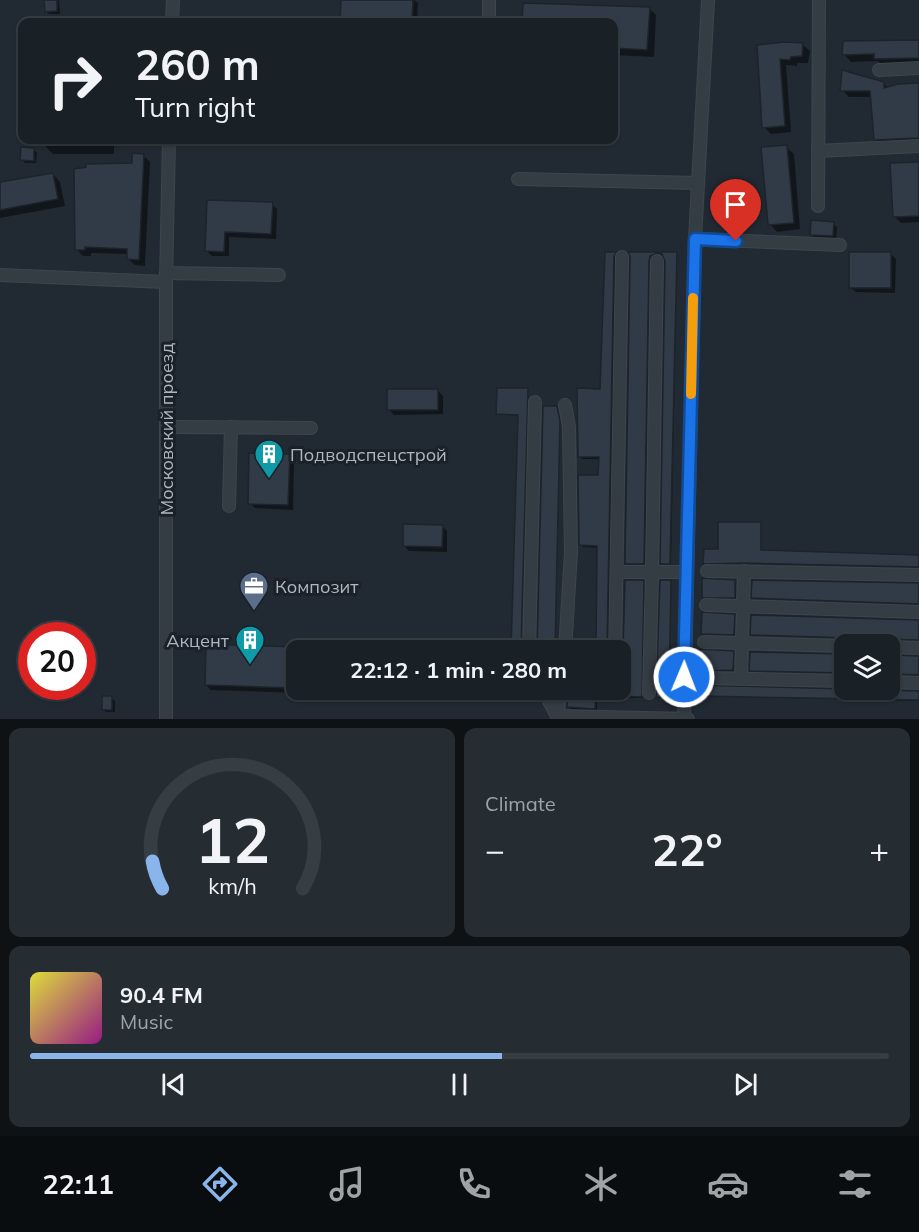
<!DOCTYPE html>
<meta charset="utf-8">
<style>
body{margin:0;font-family:Mulish,sans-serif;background:#262d32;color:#f1f3f6;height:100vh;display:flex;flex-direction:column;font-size:22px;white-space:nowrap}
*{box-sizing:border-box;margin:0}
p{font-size:20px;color:#9fa3a7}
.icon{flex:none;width:33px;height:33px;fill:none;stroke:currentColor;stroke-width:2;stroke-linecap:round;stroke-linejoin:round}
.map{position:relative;height:719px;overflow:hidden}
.side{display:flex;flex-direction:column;gap:9px;padding:9px;background:#0e1215;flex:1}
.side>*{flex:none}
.banner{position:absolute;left:18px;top:18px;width:600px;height:126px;border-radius:12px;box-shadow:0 2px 4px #0004,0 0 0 2px #373e43;background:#192026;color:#f1f3f6;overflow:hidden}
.buttons{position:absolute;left:834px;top:634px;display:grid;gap:12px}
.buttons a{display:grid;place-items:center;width:66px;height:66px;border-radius:12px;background:#192026;box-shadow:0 2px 4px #0004,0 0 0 2px #373e43;font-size:30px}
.speed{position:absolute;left:18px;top:622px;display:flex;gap:12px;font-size:30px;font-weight:700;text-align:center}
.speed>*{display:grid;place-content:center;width:78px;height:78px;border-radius:50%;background:#192026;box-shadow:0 2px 4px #0004,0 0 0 2px #373e43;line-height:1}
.speed .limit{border:9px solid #d22;background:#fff;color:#111}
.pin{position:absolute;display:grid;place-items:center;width:51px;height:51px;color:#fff;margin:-62px -26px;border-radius:50% 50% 50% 0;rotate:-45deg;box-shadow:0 0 6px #0007}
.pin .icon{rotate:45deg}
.me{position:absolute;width:66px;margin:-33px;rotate:1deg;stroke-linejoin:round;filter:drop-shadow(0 0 4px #0008)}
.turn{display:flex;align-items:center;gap:21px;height:126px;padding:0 18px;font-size:27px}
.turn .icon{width:78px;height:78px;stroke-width:2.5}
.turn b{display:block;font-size:42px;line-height:51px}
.big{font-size:45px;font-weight:700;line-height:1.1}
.side .card{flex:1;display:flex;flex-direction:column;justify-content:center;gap:9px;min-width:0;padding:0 21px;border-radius:12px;background:#262d32}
.side .dial{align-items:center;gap:0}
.dial svg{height:156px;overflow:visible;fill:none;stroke:#373e43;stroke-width:7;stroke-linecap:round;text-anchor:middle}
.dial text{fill:#f1f3f6;stroke:none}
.song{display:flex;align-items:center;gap:18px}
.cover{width:72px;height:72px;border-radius:9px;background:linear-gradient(135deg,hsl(60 70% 55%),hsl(310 70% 35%))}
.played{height:6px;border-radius:3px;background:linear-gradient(90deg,#89b5eb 55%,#373e43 55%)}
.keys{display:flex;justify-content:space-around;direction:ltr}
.heat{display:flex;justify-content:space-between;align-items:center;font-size:33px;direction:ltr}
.side .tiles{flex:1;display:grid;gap:9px;grid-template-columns:1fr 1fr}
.card:last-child{grid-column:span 2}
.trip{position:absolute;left:286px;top:640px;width:345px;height:60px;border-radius:12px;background:#192026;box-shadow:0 2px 4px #0004,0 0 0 2px #373e43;font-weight:700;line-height:60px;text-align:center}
.tabs{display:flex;height:96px;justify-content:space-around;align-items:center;background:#0a0d0f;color:#9fa3a7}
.tabs .icon{width:42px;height:42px}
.tabs .selected{color:#89b5eb}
.tabs b{font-size:27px;color:#f1f3f6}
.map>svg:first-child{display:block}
.shadow{fill:#0007}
.building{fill:#313b47;stroke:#1c232b;stroke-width:1.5}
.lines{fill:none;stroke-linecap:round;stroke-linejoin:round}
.minor-casing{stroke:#3e454e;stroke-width:14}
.minor{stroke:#343c44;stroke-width:12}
.route-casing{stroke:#114b97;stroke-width:15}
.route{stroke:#1a73e8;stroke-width:10}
.slow{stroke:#f59e0b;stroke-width:10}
.labels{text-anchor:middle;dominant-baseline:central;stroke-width:6;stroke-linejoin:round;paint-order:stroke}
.street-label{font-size:18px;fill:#aeb7c1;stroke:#1a2129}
.poi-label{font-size:18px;fill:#aeb7c1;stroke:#1a2129;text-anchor:start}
</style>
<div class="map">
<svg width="919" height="719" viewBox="0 0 919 719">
<rect width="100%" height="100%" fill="#212a33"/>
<g class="shadow">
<path d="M46,0H59L60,14H49L46,11Z"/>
<path d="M342,0H414L418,3L417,22H344L342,20Z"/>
<path d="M524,4L649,8L656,15L654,57L614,55V22H523Z"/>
<path d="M919,42V65H883L878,61L851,62L844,54Z"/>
<path d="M803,45L810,51L808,63H797V66L786,65L791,132L771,134L764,127L758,46Z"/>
<path d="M883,83L889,89L919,85V145L883,146L876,139L872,97H849L842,90Z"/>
<path d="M46,140H114V154H53L46,147Z"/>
<path d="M786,147L794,154L800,229L777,232L770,224Z"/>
<path d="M34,150L37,153L36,163H25L22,159Z"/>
<path d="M143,155L150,162L145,266L135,265L128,259L129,254L91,253V256H83L77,250L133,164Z"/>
<path d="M919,163V222L901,223L894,216Z"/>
<path d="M53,174L60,182L65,206L0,218V184Z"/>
<path d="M209,201L272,204L277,209L276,239L229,237V256H212L206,250Z"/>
<path d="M833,224L837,227L836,239L814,238L811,235Z"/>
<path d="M607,253H615L617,256L609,651H597L598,548L583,547L581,545L600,477V459H582L579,456L602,390Z"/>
<path d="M630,253H658L651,257L649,263L645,564L626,563Z"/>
<path d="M659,253L677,255L671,564L662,563L667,261L664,255Z"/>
<path d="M891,254L896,259L895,293L856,292L850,287Z"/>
<path d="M437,390L443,396V414L394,415L388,409Z"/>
<path d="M527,390L521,651H512L520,416L498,414Z"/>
<path d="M556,407L560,423L555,651H539Z"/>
<path d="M289,455L294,461L293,510L255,508L249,503Z"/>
<path d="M760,524L761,552L919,556V567L705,563L719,551Z"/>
<path d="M442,526L447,531V552L409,551L404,546Z"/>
<path d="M735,581L736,598L703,597Z"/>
<path d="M643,582L645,584L644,698H625L621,686V658Z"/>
<path d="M670,582L671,583L669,699L658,696Z"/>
<path d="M919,585V604L753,598Z"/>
<path d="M734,616L735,635L702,634Z"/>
<path d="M919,622V640H888L885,645H853L852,642L847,638L752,634Z"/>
<path d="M295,648L298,651L297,690H299V693L211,690L206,685Z"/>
<path d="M733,653L734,671L701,670Z"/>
<path d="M751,653L844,656V673L752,671Z"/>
<path d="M890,657L919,658V675H890Z"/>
<path d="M511,690H521V693L512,692Z"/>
<path d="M571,690H608V697L597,696V710L571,709L568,706Z"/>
<path d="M846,690L919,693V701L699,696Z"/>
<path d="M112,698L115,701V712H106L103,709Z"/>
</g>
<g class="building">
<path d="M44,0H57V11L45,12Z"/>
<path d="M341,0H413L412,22L340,21Z"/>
<path d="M523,3L650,7L647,50L614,48V22H522Z"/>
<path d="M919,40V58L874,59V54L842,55L843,41Z"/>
<path d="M785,42L803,43L802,56L791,57L790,60L780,59L785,126L762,128L757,45Z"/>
<path d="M842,70L884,82V88L898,84L919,83V138L874,140L870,91H840Z"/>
<path d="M787,145L794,223L768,225L761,147Z"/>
<path d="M21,147L34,148V161L20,160Z"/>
<path d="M132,153L144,154L139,260L127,259V249L85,247V250H75L74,169L86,167V164L132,163Z"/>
<path d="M919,162V216L893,217L890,163Z"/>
<path d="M53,173L58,199L0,210V182Z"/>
<path d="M207,200L273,202L271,234L225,232L224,252L205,251Z"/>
<path d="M811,220L834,222L833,236L810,235Z"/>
<path d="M605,252H616L614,257L607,651H596L597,546L579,545L578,475H598L599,457H578L577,388L600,389Z"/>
<path d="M628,252H677L670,564H660L665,261L662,254L657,253L650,256L649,261L644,564H625L630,257Z"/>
<rect x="849" y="252" width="42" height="36"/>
<path d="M497,388H528L521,651H511L518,415L496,414Z"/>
<rect x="387" y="389" width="51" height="21"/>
<path d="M543,406H557L560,421L555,651H537Z"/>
<path d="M249,453L290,454L288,505L248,504Z"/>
<path d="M718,522H761V550L919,555V567L744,563L703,564L704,549H718Z"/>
<path d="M403,524L443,525L442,547L403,546Z"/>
<path d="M702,578L735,580V598H702Z"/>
<path d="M625,580H644L642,697L621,696V656L623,651Z"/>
<path d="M660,580H671L669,698L656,697Z"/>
<path d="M752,580L919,583V604L751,598Z"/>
<path d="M702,612L735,614L734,635L701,634Z"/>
<path d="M751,615L919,620V640L750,635Z"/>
<path d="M206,644L296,647L294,688L205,685Z"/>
<path d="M700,649L734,651L733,670L699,671Z"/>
<path d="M750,652L844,654V673L749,671Z"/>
<path d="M890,655L919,656V675L890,674Z"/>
<path d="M698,685L919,691V700L698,696Z"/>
<path d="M569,690H596L595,709L567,707Z"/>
<rect x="102" y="696" width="10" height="14"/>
</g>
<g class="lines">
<g class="minor-casing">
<g id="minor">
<path d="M172,22L173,0"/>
<path d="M489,22V0"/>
<path d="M879,70L919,68"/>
<path d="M818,151L919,146"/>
<path d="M518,179L698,183"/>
<path d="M818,206L819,0"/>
<path d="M695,239L840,245"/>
<path d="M166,273L279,275"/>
<path d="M0,275L166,282"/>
<path d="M565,405L569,427L571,552L565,651"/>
<path d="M167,427L311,428"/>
<path d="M229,506L231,427"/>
<path d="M707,571L919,575"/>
<path d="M617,572H686"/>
<path d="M706,605L919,612"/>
<path d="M704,642L844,646"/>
<path d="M890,647L919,648"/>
<path d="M529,651L535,402"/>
<path d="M615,651L622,257"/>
<path d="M703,678L844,681"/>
<path d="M741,678L744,571"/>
<path d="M890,682L919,683"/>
<path d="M537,690L547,697L557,716L688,719"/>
<path d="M614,693V690"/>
<path d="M649,693L652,572L657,261"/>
<path d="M557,716L561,690"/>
<path d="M166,719V282L169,140"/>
<path d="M684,719L695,239L708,0"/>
</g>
</g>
<use href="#minor" class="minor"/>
</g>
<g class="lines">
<g class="route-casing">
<path id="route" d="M684,677L695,239L736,241"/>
</g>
<use href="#route" class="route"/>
<path class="slow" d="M691,394L693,298"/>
</g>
<defs>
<g id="building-pin" transform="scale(1.5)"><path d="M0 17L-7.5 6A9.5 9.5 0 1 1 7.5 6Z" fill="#0f9aa8" stroke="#1a2129"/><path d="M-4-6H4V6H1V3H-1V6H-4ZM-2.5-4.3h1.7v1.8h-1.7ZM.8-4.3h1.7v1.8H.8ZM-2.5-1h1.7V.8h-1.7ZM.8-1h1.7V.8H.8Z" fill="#fff"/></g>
<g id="office-pin" transform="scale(1.5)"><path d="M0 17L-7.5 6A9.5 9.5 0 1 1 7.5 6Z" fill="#5c6f8a" stroke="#1a2129"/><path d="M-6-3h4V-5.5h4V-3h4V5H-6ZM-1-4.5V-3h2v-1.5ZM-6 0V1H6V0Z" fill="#fff"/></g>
</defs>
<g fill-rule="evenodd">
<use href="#building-pin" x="269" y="454"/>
<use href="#office-pin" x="254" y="586"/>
<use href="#building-pin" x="250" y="640"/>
</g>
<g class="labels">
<g class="street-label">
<text transform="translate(166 429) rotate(-90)">Московский проезд</text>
</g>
<g class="poi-label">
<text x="290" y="454">Подводспецстрой</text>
<text x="275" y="586">Композит</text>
<text x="229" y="640" text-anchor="end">Акцент</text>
</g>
</g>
</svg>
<div class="buttons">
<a><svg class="icon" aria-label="layers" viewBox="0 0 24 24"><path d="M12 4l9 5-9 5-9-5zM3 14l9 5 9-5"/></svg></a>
</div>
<div class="speed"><div class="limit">20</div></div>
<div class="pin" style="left:736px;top:241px;background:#d93025"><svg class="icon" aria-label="arrive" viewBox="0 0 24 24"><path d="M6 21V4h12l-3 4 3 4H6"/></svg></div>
<svg class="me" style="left:684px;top:677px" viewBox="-20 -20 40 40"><circle r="17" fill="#1a73e8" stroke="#fff" stroke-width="3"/><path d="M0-11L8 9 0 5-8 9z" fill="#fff"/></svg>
<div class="trip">22:12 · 1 min · 280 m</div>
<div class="banner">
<div class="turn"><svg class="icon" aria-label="right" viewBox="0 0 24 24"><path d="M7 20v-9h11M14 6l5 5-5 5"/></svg><div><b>260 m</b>Turn right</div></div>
</div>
</div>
<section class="side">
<div class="tiles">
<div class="card dial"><svg viewBox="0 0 100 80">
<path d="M14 69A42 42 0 1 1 86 69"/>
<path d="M14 69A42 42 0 0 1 9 55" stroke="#89b5eb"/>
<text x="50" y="56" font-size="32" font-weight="700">12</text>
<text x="50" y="72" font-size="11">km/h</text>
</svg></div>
<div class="card"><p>Climate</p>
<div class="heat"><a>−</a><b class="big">22°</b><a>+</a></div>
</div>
<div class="card">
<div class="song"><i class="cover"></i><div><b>90.4 FM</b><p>Music</p></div></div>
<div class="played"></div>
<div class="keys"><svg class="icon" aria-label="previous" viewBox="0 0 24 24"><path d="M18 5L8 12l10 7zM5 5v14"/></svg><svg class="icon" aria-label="pause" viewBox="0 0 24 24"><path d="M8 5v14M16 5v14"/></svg><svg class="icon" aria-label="next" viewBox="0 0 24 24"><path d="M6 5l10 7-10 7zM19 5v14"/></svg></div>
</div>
</div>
</section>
<nav class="tabs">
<b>22:11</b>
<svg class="icon selected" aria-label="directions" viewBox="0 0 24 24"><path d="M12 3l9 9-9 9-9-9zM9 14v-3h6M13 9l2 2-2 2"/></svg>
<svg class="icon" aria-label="music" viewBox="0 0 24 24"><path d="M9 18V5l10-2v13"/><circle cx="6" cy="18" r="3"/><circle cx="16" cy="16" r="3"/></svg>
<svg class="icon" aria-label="phone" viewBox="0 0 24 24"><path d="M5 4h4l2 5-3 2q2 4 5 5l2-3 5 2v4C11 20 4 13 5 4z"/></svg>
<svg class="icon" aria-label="climate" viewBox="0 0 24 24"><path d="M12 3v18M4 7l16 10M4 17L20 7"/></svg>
<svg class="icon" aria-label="car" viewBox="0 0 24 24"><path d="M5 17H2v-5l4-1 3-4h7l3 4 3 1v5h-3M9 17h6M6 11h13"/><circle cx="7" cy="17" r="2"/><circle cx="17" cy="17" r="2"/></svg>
<svg class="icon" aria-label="filters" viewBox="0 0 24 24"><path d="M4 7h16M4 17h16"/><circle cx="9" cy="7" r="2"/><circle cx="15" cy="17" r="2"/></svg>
</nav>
